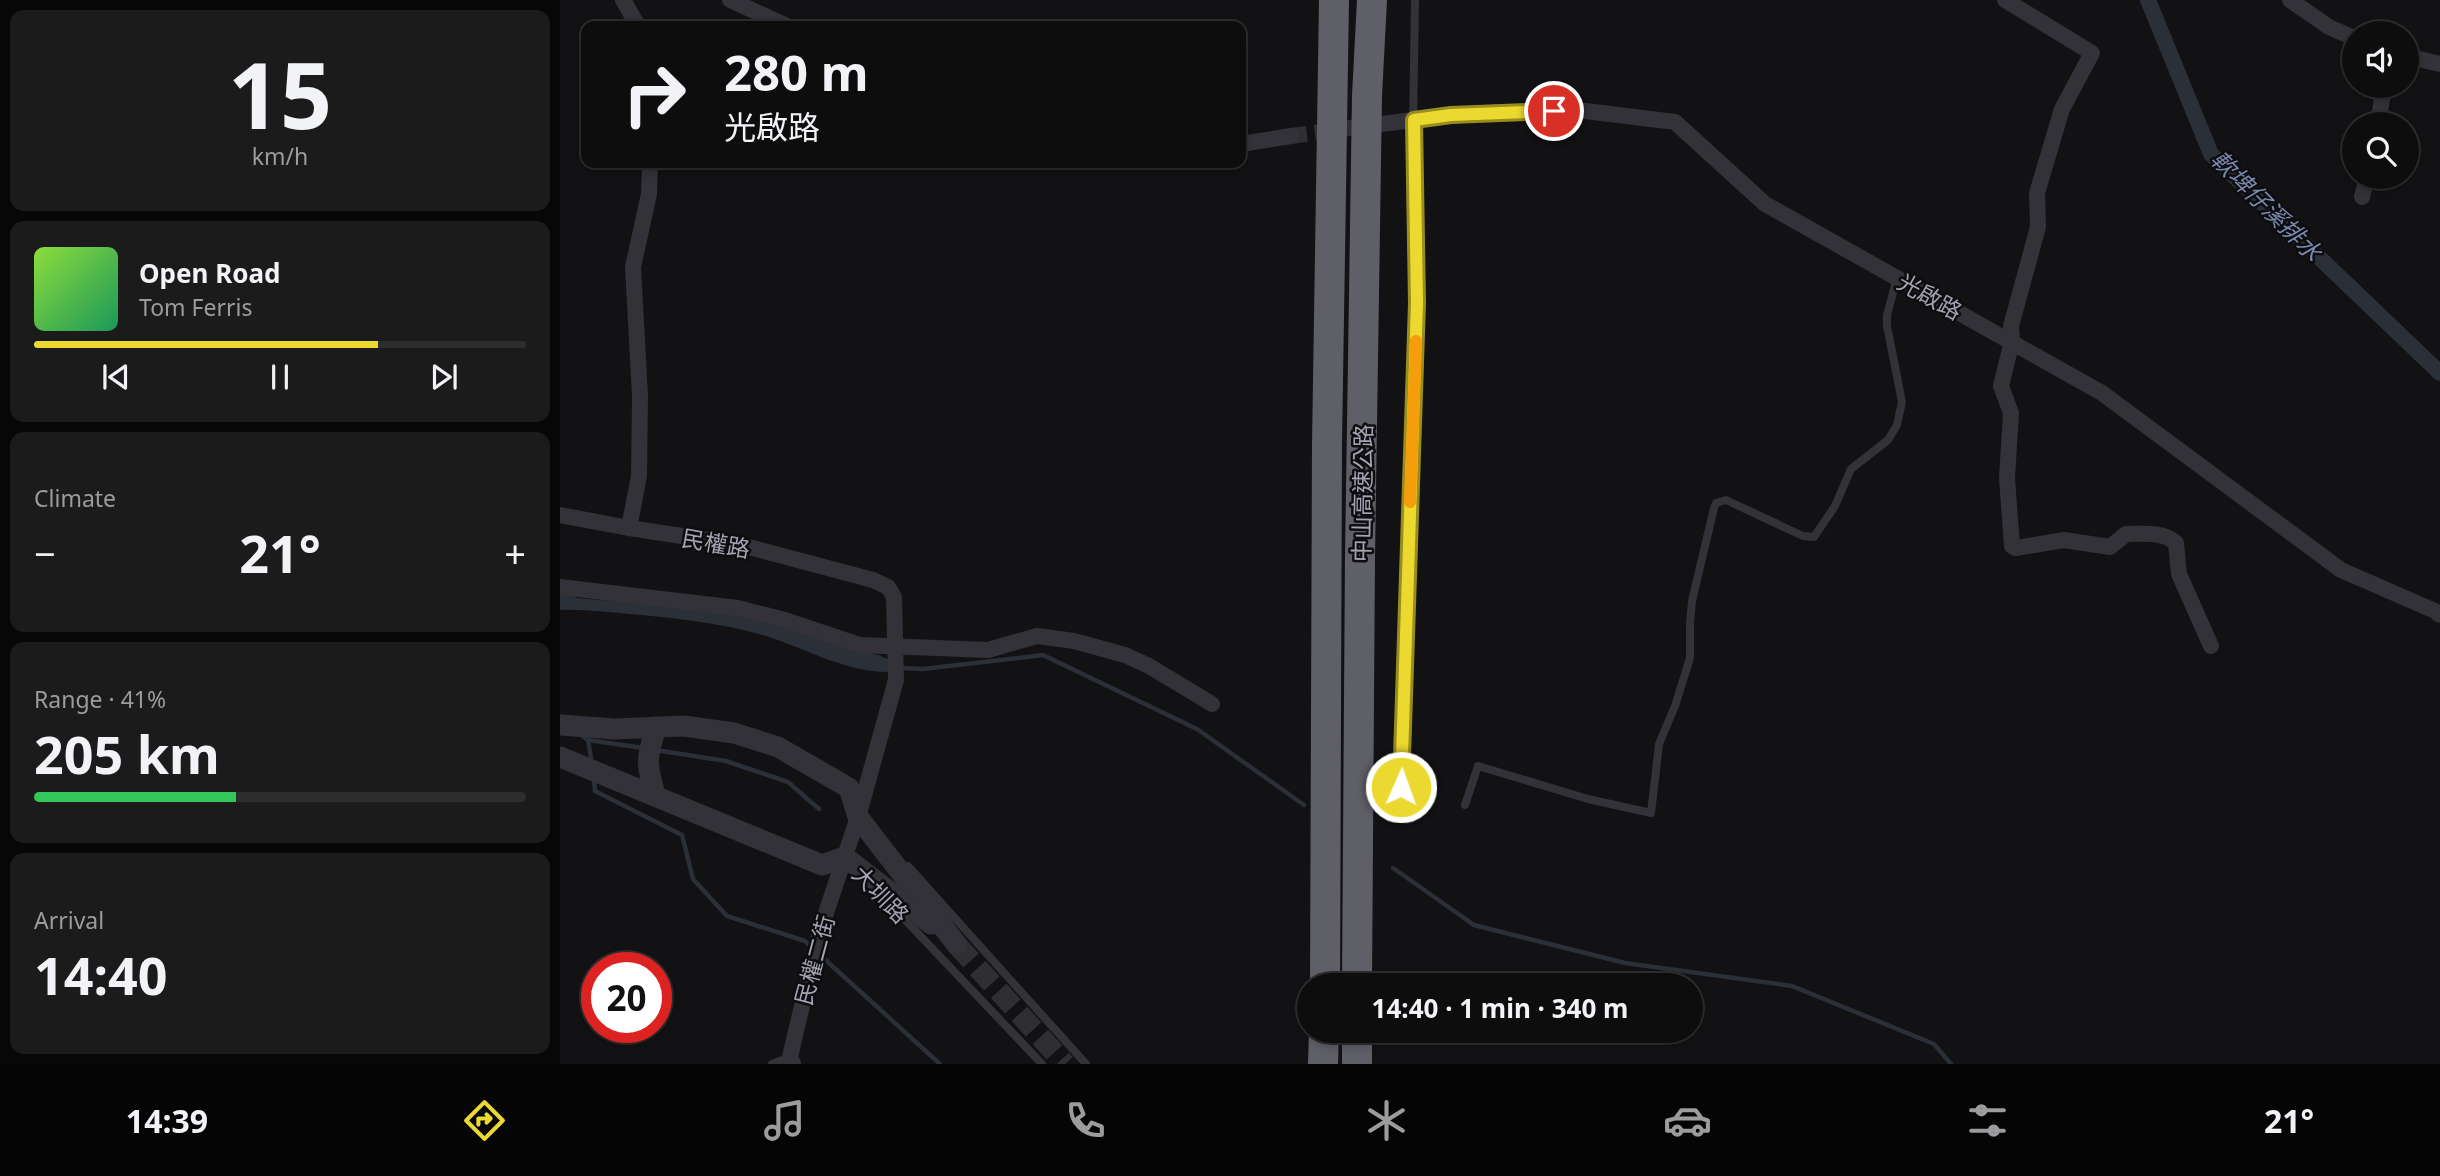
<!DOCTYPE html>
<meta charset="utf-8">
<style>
body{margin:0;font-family:"Noto Sans","Noto Sans TC",sans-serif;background:#1c1b1c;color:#f1f3f6;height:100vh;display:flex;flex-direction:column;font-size:26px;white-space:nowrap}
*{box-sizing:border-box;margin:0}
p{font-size:23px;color:#9b9c9e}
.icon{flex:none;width:38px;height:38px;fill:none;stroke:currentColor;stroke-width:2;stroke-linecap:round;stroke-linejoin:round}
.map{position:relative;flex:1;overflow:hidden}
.sheet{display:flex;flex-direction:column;gap:10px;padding:10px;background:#080708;width:560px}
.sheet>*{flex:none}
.guide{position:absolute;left:21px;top:21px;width:665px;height:147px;border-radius:14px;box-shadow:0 4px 10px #0003,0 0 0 2px #2e2d2e;background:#0e0d0e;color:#f1f3f6;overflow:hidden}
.tools{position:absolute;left:1782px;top:21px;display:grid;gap:14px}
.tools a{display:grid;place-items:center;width:77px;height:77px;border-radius:50%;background:#0e0d0e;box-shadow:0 4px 10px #0003,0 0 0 2px #2e2d2e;font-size:35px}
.speed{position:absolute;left:21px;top:952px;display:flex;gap:14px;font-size:35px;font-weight:700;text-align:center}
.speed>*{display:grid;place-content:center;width:91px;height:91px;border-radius:50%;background:#0e0d0e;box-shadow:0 4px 10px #0003,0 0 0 2px #2e2d2e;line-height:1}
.speed .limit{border:10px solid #d22;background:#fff;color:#111}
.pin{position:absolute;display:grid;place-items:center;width:60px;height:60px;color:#fff;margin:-30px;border:4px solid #fff;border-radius:50%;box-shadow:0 2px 7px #0007}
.me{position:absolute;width:77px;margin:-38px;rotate:2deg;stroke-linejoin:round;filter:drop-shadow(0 0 5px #0008)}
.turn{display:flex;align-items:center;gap:24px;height:147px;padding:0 28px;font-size:32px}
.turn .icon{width:91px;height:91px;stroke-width:2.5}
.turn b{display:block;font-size:49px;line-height:60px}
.big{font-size:52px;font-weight:700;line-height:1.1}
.sheet .card{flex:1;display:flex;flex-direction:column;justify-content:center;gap:10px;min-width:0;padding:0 24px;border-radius:14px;background:#1c1b1c}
.sheet .dial{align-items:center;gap:0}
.dial b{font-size:91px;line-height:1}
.song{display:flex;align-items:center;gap:21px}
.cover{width:84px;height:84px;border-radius:10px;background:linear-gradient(135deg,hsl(90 70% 55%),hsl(150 70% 35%))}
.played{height:7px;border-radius:4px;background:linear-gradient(90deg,#ecd930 70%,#2e2d2e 70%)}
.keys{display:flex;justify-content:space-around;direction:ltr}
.heat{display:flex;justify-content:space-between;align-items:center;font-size:38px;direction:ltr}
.charge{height:10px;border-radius:5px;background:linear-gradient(90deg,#34c759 41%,#2e2d2e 0)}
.trip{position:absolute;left:737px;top:973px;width:406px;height:70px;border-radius:35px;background:#0e0d0e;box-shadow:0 4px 10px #0003,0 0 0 2px #2e2d2e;font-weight:700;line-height:70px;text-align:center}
.tabs{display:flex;height:112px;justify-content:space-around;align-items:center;background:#060506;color:#9b9c9e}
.tabs .icon{width:49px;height:49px}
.tabs .on{color:#ecd930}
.tabs b{font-size:32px;color:#f1f3f6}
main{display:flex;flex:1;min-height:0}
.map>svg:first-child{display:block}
.water{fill:#2a2f38}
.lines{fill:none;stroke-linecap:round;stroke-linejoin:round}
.stream{stroke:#2a2f38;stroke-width:4.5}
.canal{stroke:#2a2f38;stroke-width:16}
.minor-tunnel{stroke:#2f2e33;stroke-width:16;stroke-dasharray:16 8;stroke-linecap:butt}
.tertiary-tunnel{stroke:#2f2e33;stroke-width:21;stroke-dasharray:21 10;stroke-linecap:butt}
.service{stroke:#333238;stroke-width:8}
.minor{stroke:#333238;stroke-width:16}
.tertiary{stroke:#333238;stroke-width:21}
.motorway{stroke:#5f5f68;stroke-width:30}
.route-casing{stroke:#998d1f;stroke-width:18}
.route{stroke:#ecd930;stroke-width:12}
.slow{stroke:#f59e0b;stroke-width:12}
.labels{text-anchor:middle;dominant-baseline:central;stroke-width:5;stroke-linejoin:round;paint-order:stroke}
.street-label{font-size:23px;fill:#a3a4b3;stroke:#0d0c0e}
.water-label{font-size:24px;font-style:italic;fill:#7a89ae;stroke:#0d0c0e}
</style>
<main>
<section class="sheet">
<div class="card dial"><b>15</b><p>km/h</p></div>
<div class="card">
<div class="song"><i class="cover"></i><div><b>Open Road</b><p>Tom Ferris</p></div></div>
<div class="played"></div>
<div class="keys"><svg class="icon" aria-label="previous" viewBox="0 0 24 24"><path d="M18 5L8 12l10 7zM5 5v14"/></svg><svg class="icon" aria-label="pause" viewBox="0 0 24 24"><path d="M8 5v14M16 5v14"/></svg><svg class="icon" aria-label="next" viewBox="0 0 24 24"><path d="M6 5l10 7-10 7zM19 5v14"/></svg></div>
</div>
<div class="card"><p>Climate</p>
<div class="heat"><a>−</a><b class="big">21°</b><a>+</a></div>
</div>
<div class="card"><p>Range · 41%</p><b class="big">205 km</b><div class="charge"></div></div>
<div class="card"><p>Arrival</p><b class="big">14:40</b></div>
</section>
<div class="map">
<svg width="1880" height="1064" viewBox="0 0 1880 1064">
<rect width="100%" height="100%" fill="#121113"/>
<path class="water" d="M0,591L17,598L109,606L174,608L283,647L319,655L331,661L328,672C286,672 246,649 206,636C161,623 116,618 69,614C46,612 23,609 0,610Z"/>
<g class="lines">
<g class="stream">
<path d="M339,668L363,669L483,655L637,729L744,805"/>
<path d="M21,735L28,740L32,764"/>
<path d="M28,740L83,748"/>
<path d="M95,750L166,761L228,782L259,809"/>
<path d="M34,779L35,791L122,835L133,879L167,916L245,941L252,948"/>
<path d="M833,868L914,925L1065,963L1232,986L1374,1044L1391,1064"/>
<path d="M259,954L380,1064"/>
</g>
<path class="canal" d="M1588,0L1651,154L1880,373"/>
<path class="minor-tunnel" d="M731,136L812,125"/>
<path class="tertiary-tunnel" d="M397,945L505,1064"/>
<g class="service">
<path d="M841,787L857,303L853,128L855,0"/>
<path d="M905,805L918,766L1028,799L1091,813L1099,744L1115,706L1130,658V623L1132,601L1154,508L1156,503L1166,500L1243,536L1254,537L1275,506L1291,469L1328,440L1337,425L1342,402L1327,326V315L1337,278"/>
<path d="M348,866L526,1064"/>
<path d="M331,905L482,1064"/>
<path d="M212,1064L230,1057"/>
</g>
<g class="minor">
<path d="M63,0L78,26"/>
<path d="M170,0L227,26"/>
<path d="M1445,0L1532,53L1502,109L1477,193L1478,227L1451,326L1452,341L1441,386L1451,413L1447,478L1452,546L1456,548L1504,540L1550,547L1566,534C1583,534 1603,531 1616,543L1619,574L1651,646"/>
<path d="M1730,0L1769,27L1794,38"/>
<path d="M1846,56L1880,64"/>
<path d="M822,124L891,115L1017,110L1115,122L1205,204L1542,393L1781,570L1875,611L1880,615"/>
<path d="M1818,124L1824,86"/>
<path d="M681,144L731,136"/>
<path d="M90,163L89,194L73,267L80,396L79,476L69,528L181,545L313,580L328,587L334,597L336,680L298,817L260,931L236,1031L230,1057L233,1064"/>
<path d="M1802,197L1807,177"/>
<path d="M0,515L69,528"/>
<path d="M0,587L178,608L225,620L300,645L428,650L477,636L514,641L565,655L589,666L652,704"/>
</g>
<g class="tertiary">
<path d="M0,725L55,729L124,726L174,733L218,747L289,788L298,817L397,945"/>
<path d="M0,757L262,865L285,857L371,924"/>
<path d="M95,795C86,762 86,760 96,727"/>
</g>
<g class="motorway">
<path d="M765,985L767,444L774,0"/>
<path d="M797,985L800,556L807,96L812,0"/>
<path d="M763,1064L764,1031"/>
<path d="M797,1064V1031"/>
</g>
</g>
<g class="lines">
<g class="route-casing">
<path id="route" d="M841,787L857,303L854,120L891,115L994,111"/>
</g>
<use href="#route" class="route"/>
<path class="slow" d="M850,502L856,341"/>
</g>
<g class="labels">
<g class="street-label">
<text transform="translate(1370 296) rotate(29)">光啟路</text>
<text transform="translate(802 493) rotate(-89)">中山高速公路</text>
<text transform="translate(156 543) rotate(10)">民權路</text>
<text transform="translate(321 894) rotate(46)">大圳路</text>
<text transform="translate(254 960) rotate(-75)">民權二街</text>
</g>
<g class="water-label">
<text transform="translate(1707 205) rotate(45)">軟埤仔溪排水</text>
</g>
</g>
</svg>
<div class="tools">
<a><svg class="icon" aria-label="sound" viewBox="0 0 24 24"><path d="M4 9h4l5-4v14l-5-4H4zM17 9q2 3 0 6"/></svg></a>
<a><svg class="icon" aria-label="search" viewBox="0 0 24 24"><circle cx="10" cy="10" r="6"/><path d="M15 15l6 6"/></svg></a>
</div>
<div class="speed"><div class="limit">20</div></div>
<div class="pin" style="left:994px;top:111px;background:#d93025"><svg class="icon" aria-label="arrive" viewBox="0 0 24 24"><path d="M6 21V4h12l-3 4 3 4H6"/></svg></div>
<svg class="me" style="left:841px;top:787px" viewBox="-20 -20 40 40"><circle r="17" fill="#ecd930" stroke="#fff" stroke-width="3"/><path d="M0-11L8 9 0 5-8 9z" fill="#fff"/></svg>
<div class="trip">14:40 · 1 min · 340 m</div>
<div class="guide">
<div class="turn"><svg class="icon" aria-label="right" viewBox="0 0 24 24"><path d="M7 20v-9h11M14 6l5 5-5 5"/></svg><div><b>280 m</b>光啟路</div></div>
</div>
</div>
</main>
<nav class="tabs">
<b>14:39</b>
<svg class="icon on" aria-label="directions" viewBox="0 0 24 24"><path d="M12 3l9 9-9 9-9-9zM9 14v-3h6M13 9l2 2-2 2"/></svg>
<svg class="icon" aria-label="music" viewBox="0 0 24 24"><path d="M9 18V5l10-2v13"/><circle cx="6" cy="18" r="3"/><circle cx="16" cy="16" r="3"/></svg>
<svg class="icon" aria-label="phone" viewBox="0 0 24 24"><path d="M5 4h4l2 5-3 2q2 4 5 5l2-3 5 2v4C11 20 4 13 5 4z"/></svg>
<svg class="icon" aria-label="climate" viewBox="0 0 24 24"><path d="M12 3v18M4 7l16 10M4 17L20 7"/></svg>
<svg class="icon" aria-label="car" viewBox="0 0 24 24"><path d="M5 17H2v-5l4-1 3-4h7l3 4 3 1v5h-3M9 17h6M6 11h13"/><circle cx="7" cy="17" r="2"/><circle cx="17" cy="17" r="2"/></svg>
<svg class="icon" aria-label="filters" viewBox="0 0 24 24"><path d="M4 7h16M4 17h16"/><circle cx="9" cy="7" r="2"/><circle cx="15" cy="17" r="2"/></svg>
<b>21°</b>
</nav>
